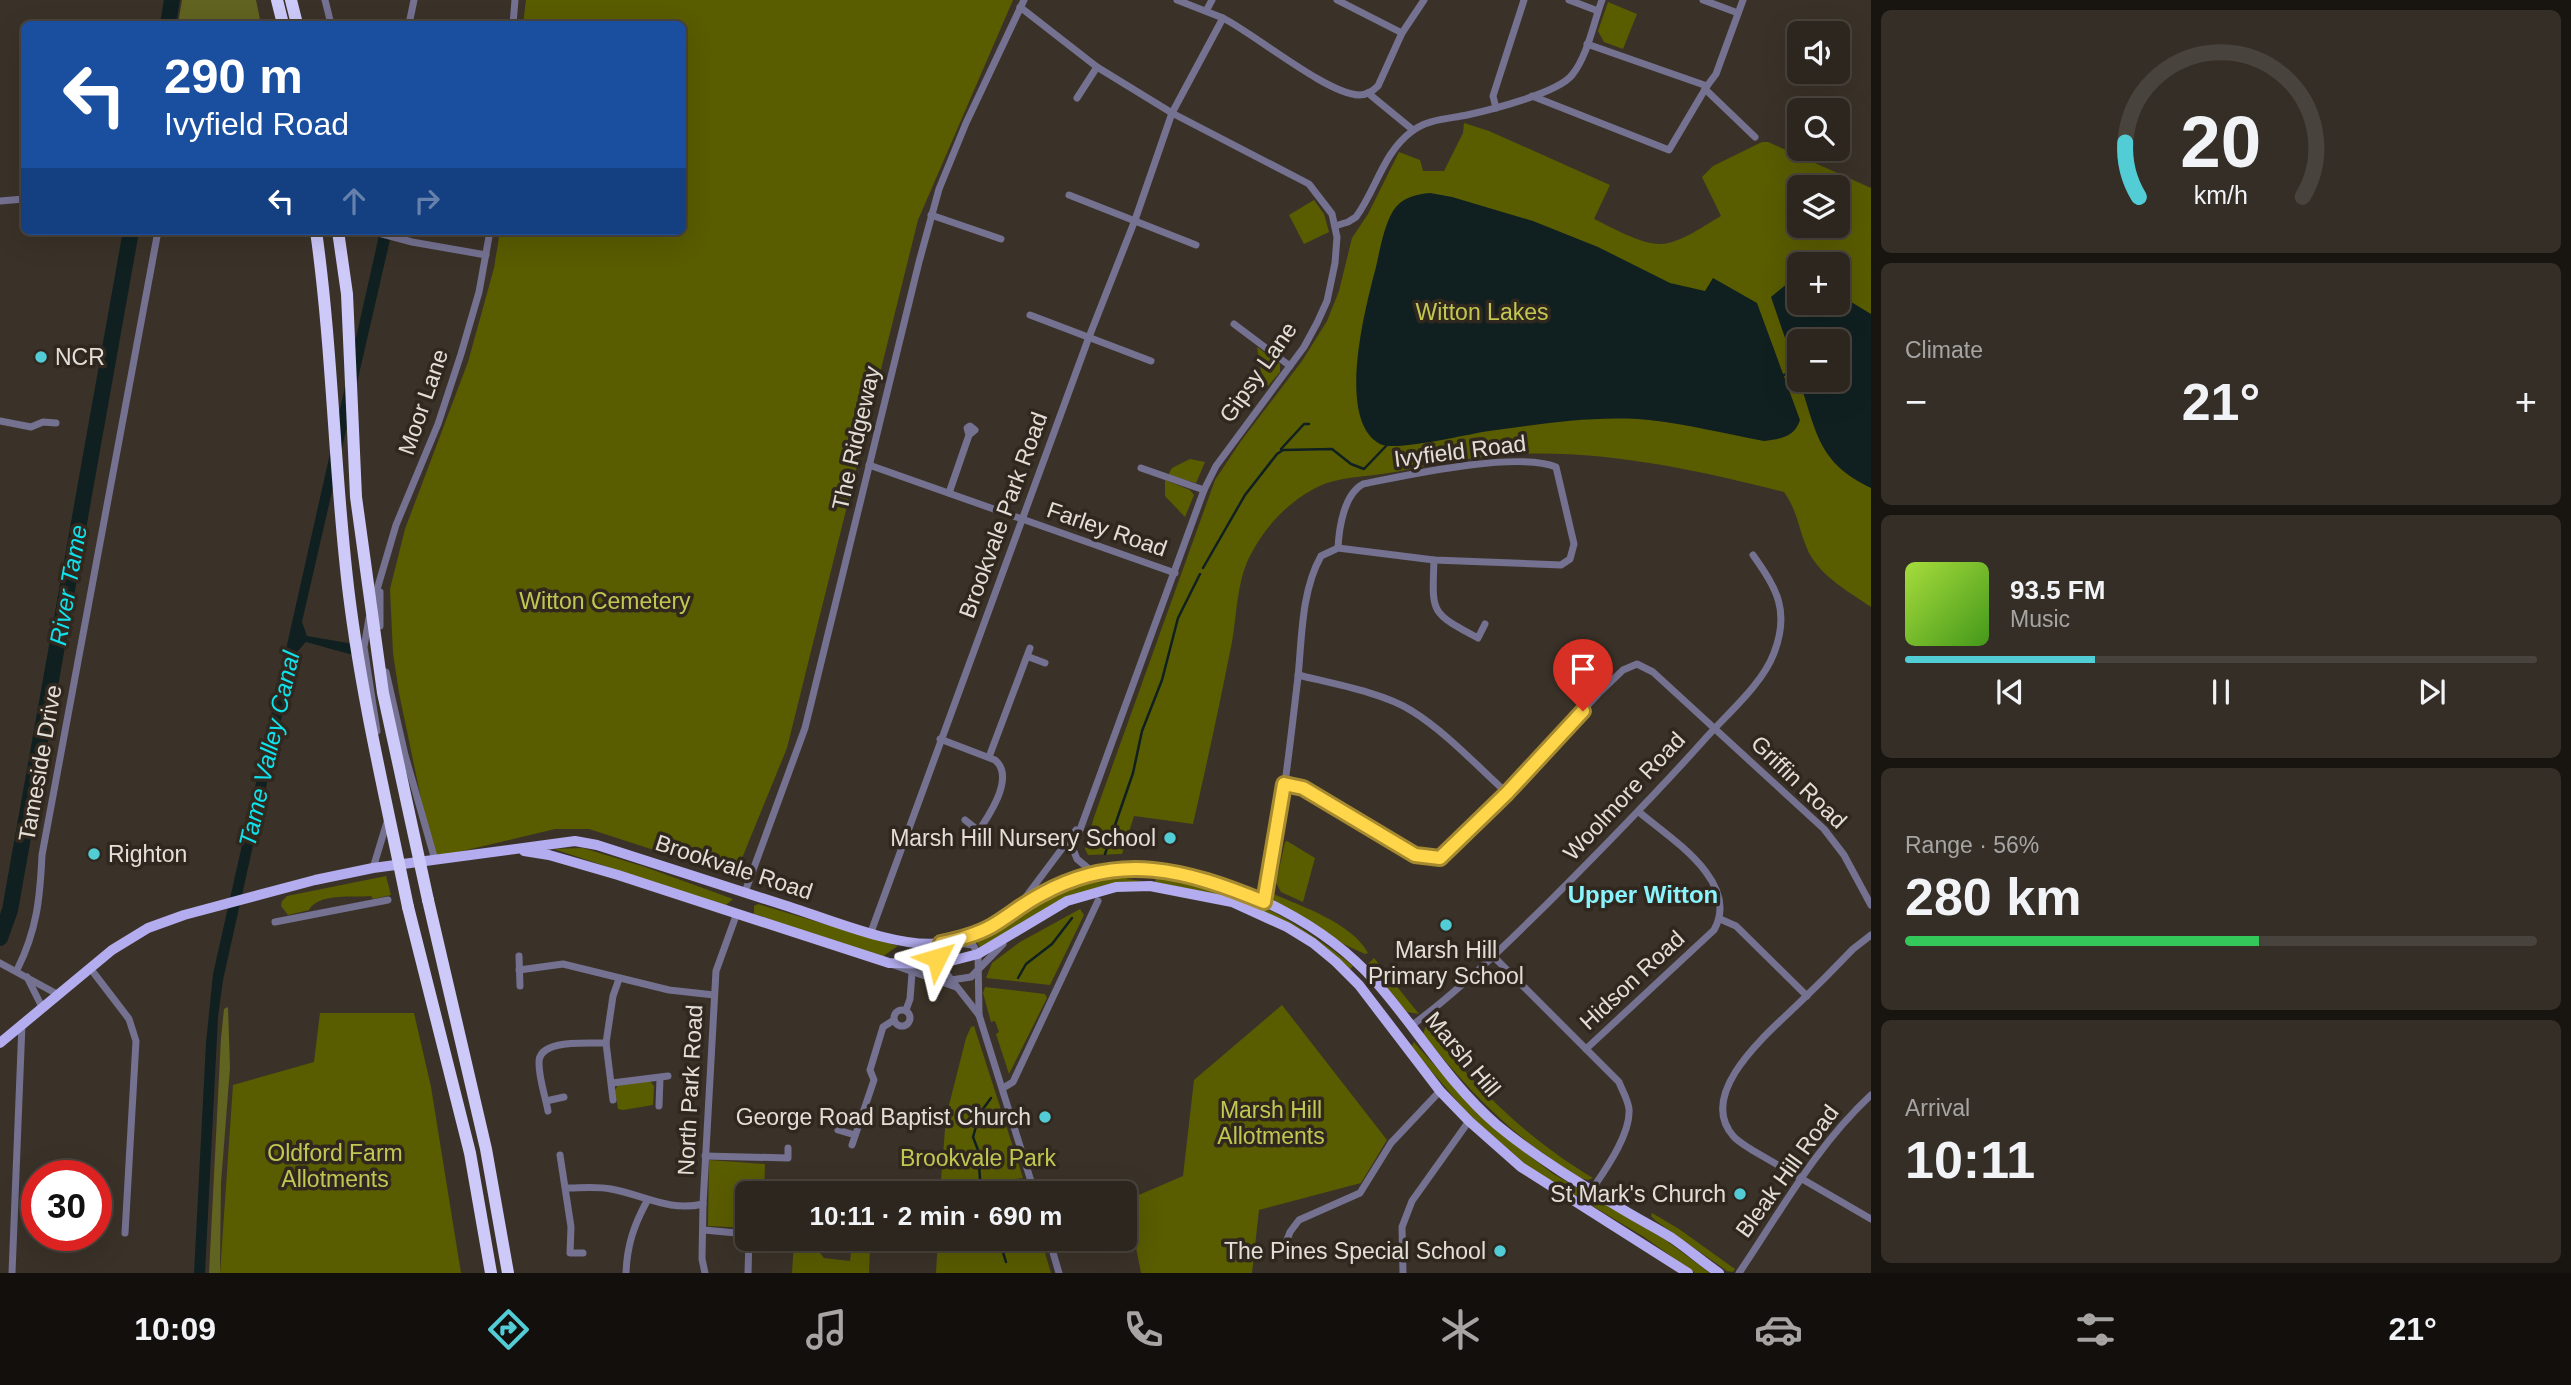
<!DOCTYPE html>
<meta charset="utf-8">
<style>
body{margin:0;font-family:Helvetica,sans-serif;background:#342e27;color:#f1f3f6;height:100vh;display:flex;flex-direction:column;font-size:26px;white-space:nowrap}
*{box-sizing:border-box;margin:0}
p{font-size:23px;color:#a6a5a4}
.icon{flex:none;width:38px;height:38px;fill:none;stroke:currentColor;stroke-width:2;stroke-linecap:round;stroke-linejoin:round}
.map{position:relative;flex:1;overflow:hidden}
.drawer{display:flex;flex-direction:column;gap:10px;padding:10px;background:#181510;width:700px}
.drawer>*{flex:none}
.hud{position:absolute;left:21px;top:21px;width:665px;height:214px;border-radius:10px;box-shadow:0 7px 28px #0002,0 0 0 2px #48433c;background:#1a4fa0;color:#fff;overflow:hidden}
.buttons{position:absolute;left:1787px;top:21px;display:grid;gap:14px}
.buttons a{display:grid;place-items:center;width:63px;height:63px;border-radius:10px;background:#2c261e;box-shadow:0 7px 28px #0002,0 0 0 2px #48433c;font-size:35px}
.speed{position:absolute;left:21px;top:1160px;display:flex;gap:14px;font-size:35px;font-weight:700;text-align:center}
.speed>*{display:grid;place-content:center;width:91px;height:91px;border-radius:50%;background:#2c261e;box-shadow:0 7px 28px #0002,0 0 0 2px #48433c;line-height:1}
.speed .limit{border:10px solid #d22;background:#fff;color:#111}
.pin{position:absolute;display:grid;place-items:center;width:60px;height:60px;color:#fff;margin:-72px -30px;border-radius:50% 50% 50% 0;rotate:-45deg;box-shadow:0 0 7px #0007}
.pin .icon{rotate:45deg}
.me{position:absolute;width:77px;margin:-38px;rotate:50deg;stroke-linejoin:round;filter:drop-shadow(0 0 5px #0008)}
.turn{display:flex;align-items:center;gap:24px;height:147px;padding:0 28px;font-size:32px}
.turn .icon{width:91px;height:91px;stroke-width:2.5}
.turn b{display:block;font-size:49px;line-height:60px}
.lanes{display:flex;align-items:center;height:66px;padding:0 28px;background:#0003;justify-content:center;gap:35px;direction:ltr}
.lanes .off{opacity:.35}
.big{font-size:52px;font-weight:800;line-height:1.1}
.drawer .card{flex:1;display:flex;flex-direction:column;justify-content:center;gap:10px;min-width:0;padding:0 24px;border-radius:10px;background:#342e27}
.drawer .dial{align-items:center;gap:0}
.dial svg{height:182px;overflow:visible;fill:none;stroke:#48433c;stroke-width:7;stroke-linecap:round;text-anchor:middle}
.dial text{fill:#f1f3f6;stroke:none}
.song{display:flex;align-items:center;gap:21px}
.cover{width:84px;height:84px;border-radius:10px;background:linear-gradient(135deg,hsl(80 70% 55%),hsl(100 70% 35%))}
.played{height:7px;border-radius:4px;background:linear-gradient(90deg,#52ccd5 30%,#48433c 30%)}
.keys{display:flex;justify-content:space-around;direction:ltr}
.heat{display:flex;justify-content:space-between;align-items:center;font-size:38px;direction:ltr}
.charge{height:10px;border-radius:5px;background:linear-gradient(90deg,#34c759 56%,#48433c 0)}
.trip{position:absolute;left:735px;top:1181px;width:402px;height:70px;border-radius:10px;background:#2c261e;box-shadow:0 7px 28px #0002,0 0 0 2px #48433c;font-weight:800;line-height:70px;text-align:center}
.dock{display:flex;height:112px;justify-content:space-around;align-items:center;background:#120f0c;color:#a6a5a4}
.dock .icon{width:49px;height:49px}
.dock .active{color:#52ccd5}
.dock b{font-size:32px;color:#f1f3f6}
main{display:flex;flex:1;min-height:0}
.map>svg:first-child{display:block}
.green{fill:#5a5c00;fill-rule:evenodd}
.forest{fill:#616320}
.water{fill:#102021}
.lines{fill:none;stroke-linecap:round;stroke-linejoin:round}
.stream{stroke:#102021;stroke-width:2.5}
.river{stroke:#102021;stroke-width:16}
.street{stroke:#747191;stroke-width:7}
.primary{stroke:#b3acee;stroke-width:10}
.highway{stroke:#cdc9f9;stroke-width:12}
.highway-bridge{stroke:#cdc9f9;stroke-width:12}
.route-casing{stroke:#a68a30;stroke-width:18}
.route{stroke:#ffd54a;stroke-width:12}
.poi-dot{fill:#52ccd5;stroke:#30281e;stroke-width:2.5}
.labels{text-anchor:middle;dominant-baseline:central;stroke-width:7;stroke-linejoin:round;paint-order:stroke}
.park-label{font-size:23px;fill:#c3c751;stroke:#30281e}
.poi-label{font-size:23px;fill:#e3ded7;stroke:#30281e;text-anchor:end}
.street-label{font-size:23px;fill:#e3ded7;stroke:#30281e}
.water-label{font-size:24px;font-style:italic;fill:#10e2ec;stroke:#30281e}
.neighbourhood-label{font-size:24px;font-weight:bold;fill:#89f4fd;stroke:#30281e}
</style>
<main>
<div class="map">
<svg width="1871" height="1273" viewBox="0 0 1871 1273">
<rect width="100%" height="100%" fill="#3a3228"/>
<g class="green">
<path d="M526,0H1013L918,220L787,748L738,868L725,873L589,829H555L437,857L427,827L399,693L393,653L390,589L405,529L468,362L494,268L500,231H682V24H523Z"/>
<path d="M1608,2L1637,14L1623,49L1604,42L1598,31Z"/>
<path d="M1464,123L1489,131L1610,185L1594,219C1611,227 1642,245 1661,244C1681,243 1703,226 1721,216L1702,177L1713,166L1762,142H1768L1871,188V607C1849,592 1822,577 1809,553C1799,532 1798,511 1784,492C1697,470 1606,450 1516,454C1475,456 1435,464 1395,472C1374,476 1348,476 1327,483C1295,495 1267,523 1251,554C1237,579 1237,614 1232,642C1220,703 1207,763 1193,824L1134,816L1122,854L1088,855L1085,849L1094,817L1215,480L1241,441L1302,361L1327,321L1339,291L1352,238L1368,214L1399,152L1420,160L1423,171H1444L1463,133ZM1799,187H1838V226H1799ZM1799,264H1838V303H1799ZM1799,341H1838V380H1799Z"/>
<path d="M1314,200L1324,214L1329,232L1304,244L1289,215Z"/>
<path d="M1257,347L1280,364V372L1268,386L1263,384Z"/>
<path d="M1190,459L1205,462L1196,483L1168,475L1172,468Z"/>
<path d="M1165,480L1190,490L1194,495L1185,517L1165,496Z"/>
<path d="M1287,841L1315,858L1303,902L1281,892L1276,883L1285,842Z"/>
<path d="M583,848L645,867L733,899L725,906L554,849Z"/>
<path d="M1102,875H1127V879L1142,881L1106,886L981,949L975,939L1074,884Z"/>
<path d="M386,876L391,895L373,899L371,896C354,898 319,892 309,910L288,915L281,906L282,901L287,896Z"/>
<path d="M1156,876C1177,880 1199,884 1220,890C1270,905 1313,934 1353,966L1350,969L1318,941L1219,895L1155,882Z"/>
<path d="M1273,894C1302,906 1353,924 1368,953L1365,954L1341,943L1275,903Z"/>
<path d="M758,904L898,946L882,957L754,914V906Z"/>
<path d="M1080,909L1084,915L1050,985L986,978L992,963L1020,942Z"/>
<path d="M1374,958L1419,1014L1407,1012L1368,964Z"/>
<path d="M985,987L1045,994L1047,998L1009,1074L996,1034L999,1032L995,1021L991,1022L983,993Z"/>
<path d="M1282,1005L1387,1140L1361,1183L1259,1210L1252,1273H1141L1127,1200L1183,1176L1194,1080Z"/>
<path d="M320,1013H414L431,1087L461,1273H220L233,1085L314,1062Z"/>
<path d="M974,1026L1023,1178L1007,1180L1010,1193H940L946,1117L966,1038L971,1027Z"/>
<path d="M1426,1026C1476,1087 1524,1137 1593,1178L1588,1180L1580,1178C1563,1167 1546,1156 1530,1144C1489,1112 1455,1074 1423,1034Z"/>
<path d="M1414,1042L1460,1094L1505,1137L1552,1173L1664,1239L1710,1273H1695L1644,1237L1531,1169L1468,1114L1411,1047Z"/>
<path d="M650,1081L654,1086L653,1105L623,1110L618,1109L615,1090L618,1085Z"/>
<path d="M709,1160L765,1164L764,1193L747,1194V1228L708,1226Z"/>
<path d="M1652,1213L1679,1229L1735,1269L1733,1272L1727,1271L1656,1221L1651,1216Z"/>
<path d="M938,1239H1041L1051,1273H936Z"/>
<path d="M794,1241L814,1245L824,1258L850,1261L852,1243L870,1244L869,1273H792Z"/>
</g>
<g class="forest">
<path d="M182,0H256L261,24H178Z"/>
<path d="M228,1007L230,1068L221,1183L220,1262V1273H209L221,1038L224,1009Z"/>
</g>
<g class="water">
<path d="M1430,193L1452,197L1533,221L1598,247L1670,283L1705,291L1713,278L1757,303L1800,420C1795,437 1780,439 1764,441C1726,434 1687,424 1649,420C1596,415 1542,424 1489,431C1468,434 1395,452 1380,444C1335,420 1366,305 1376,267C1380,249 1384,226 1393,211C1401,198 1416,194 1430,193Z"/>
<path d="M380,231H392L302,622L307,636L354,644L353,655L306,642L296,653L223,980L218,1017L205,1273H194L206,1043L213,974Z"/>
<path d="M1799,274V303H1838V294L1871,314V488C1817,462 1817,432 1799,380H1838V341H1799V379L1771,297Z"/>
</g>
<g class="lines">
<g class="stream">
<path d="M1784,375L1796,371"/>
<path d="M1281,449L1304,424H1309"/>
<path d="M1203,568L1245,495L1277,454L1283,450L1332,449L1351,464L1364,469L1386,446"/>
<path d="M1105,854L1133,773L1142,731L1162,680L1178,618L1200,574"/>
<path d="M1018,978L1026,964L1052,944L1072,918"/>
<path d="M985,1194L980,1179L978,1150L973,1137L980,1113L991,1098"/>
<path d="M999,1239L1006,1262"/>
</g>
<g class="river">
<path d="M168,24L172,0"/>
<path d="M0,938L10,910L131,231"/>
</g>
<g class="street">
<path d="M325,0L331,24"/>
<path d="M1177,0L1223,18"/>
<path d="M1337,0L1402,33"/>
<path d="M1569,0L1598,11"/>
<path d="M1703,0L1738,13"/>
<path d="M1020,7L1097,67L1172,113L1309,184L1332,214L1337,237L1335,263L1327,301L1317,323L1304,347L1216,466L1204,490L1073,849L1077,859L1094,873"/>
<path d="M1206,11L1212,0"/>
<path d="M409,24L414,0"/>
<path d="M513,24L515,0"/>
<path d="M1587,44L1707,86L1716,74L1743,0"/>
<path d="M1705,89L1755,137"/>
<path d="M1368,93L1413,130"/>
<path d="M1532,96L1669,150L1707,86"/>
<path d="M1077,98L1097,67"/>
<path d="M1496,108L1493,96L1524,0"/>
<path d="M1069,195L1196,245"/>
<path d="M0,201L24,199"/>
<path d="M931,215L1001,239"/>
<path d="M1335,226L1348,222L1356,217C1376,190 1383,153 1411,132C1427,119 1448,119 1467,115C1490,110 1558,93 1572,75C1588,55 1593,24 1602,0"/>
<path d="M371,231L412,242L486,255"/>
<path d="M1030,315L1151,361"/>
<path d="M1234,324L1290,366"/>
<path d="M0,421L31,427L43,422L56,423"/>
<path d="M869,465L1175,573"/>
<path d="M1141,468L1204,490"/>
<path d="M949,493L969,435L967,428L970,426L975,430L969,435"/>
<path d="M1434,560C1432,614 1430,612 1478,638L1485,624"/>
<path d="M373,603L396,525L438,424L461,354L479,292L490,231"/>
<path d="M369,618L364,647L377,731"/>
<path d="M380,626V592"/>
<path d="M1029,657L1045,663"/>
<path d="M386,672L405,755L435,860"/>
<path d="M1298,675C1330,683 1385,693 1412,711C1447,733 1476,765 1507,793"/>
<path d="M940,739L995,760C1017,778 985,822 973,839"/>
<path d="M989,757L1030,648"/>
<path d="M1284,784L1303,788L1415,855L1440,858L1507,793L1600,692L1623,670L1637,664L1653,672L1824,829L1844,855L1871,905"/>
<path d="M965,820L979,831"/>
<path d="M373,868L387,822"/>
<path d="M745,892L805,728L919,262L939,189L966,123L1024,0"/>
<path d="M1022,902L1076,830"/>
<path d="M1264,902C1281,829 1289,752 1298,677C1302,638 1301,592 1321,556L1338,548C1339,528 1344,494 1363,484C1408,475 1516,451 1556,467L1574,544L1570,559L1561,565L1434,560L1338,548"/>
<path d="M1720,919L1736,926L1807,996"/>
<path d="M275,922L388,900"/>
<path d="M871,932L1089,337L1135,220L1172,113L1223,18C1256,35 1327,94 1359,95C1367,95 1373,91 1378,86L1402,33L1424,0"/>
<path d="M1871,935L1853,949C1834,969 1815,988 1795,1007C1767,1034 1695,1094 1734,1137C1739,1142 1746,1146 1752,1150L1871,1219"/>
<path d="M944,943H941C938,951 936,956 939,964L979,1015"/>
<path d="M956,943L973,945L978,954L979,1015L1035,1194"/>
<path d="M519,956L520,986"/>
<path d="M1494,957L1619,1082C1622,1090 1628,1100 1629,1109C1631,1134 1605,1170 1591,1191"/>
<path d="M0,963L57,994"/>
<path d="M891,964L956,987"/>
<path d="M90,968L129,1019L136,1041L125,1233"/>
<path d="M17,970C37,930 40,898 42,855L158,231"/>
<path d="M519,970L563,964L669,990L714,995"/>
<path d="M27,977L42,1007"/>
<path d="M951,980L971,977L1003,944"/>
<path d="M906,1010L910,999L912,973"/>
<circle cx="902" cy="1018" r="8"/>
<path d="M1411,1026C1459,991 1503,947 1546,905C1600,851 1653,797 1704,740C1727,714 1762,685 1774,653C1790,611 1777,589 1753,555"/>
<path d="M1586,1049L1714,930C1741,882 1671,839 1639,812"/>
<path d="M612,1083L668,1076"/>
<path d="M1003,1088L1013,1082L1098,901"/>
<path d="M613,1100L606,1043L613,996L619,979"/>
<path d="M546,1101L564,1097"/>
<path d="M659,1106L660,1078"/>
<path d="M548,1111C545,1095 539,1079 539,1063C538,1038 589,1044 606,1043"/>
<path d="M838,1130L855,1135"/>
<path d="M852,1145L874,1080L870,1070L883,1027L894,1020"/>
<path d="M560,1155L571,1227L570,1253H583"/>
<path d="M705,1156L788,1158V1148"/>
<path d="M566,1188C580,1188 597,1186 611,1189C644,1195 669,1212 703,1204"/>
<path d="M704,1230L747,1234"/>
<path d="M811,1239L847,1244"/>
<path d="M1049,1239L1059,1273"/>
<path d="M1287,1240L1290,1232L1299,1220L1360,1193L1391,1143L1440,1091"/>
<path d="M12,1273L22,1024"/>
<path d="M626,1273C627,1245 634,1225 647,1201"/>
<path d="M705,1273L702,1259L703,1204L716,971L737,913"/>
<path d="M748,1273L749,1239"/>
<path d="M1403,1273L1402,1227L1412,1201L1469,1121"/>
<path d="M1739,1273C1781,1211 1816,1146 1871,1095"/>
</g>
<g class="primary">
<path d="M524,851L549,855L618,875L889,963L939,964L978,954L1067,901L1116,887L1150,886L1232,902L1287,927L1313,943L1336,962L1359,985L1440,1091L1469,1121L1521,1167L1688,1273"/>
<path d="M0,1043L112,950L148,928L184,915L315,880L373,868L575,841L597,845C661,866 726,886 790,907C830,920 900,949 941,943C971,939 993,924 1017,908C1067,875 1112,862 1171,873C1246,885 1324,924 1375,981C1417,1028 1448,1083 1497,1125C1537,1158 1582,1185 1627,1212C1642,1221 1658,1229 1672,1238C1688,1249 1703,1262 1719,1273"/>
</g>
<g class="highway">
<path d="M277,0L283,24"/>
<path d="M291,0L297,24"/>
<path d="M428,900L486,1149L508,1273"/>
<path d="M408,907L470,1153L491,1273"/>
</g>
<g class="highway-bridge">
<path d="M316,231C333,352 334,474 349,595C362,700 387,804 408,907"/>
<path d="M338,231L347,294L356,497L383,693L428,900"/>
</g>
</g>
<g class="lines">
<g class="route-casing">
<path id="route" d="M937,958L941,943C959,939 976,935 992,926C1009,916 1024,903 1042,894C1120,851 1186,870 1264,902L1284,784L1303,788L1415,855L1440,858L1507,793L1583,711"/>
</g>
<use href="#route" class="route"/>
</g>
<g class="poi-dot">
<circle cx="41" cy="357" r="7"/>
<circle cx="1170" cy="838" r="7"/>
<circle cx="94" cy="854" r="7"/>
<circle cx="1446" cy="925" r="7"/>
<circle cx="1045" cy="1117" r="7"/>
<circle cx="1740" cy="1194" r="7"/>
<circle cx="1500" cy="1251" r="7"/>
</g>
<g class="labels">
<g class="park-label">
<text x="1482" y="312">Witton Lakes</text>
<text x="605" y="601">Witton Cemetery</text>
<text x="1271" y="1110">Marsh Hill<tspan x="1271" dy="26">Allotments</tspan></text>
<text x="335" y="1153">Oldford Farm<tspan x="335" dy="26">Allotments</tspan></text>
<text x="978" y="1158">Brookvale Park</text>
</g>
<g class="poi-label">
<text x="55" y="357" text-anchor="start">NCR</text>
<text x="1156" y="838">Marsh Hill Nursery School</text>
<text x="108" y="854" text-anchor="start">Righton</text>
<text x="1446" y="950" text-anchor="middle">Marsh Hill<tspan x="1446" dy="26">Primary School</tspan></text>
<text x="1031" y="1117">George Road Baptist Church</text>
<text x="1726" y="1194">St Mark's Church</text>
<text x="1486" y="1251">The Pines Special School</text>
</g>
<g class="street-label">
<text transform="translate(1258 372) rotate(-55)">Gipsy Lane</text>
<text transform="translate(423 402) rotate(-71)">Moor Lane</text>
<text transform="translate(856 438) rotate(-77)">The Ridgeway</text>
<text transform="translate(1460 451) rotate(-7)">Ivyfield Road</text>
<text transform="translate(1003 515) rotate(-70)">Brookvale Park Road</text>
<text transform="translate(1107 529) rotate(19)">Farley Road</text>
<text transform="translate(40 763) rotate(-80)">Tameside Drive</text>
<text transform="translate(1799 782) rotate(44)">Griffin Road</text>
<text transform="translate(1624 796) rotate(-47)">Woolmore Road</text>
<text transform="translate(734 867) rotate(18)">Brookvale Road</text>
<text transform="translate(1632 980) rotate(-43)">Hidson Road</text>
<text transform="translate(1463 1054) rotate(50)">Marsh Hill</text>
<text transform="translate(690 1090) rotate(-87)">North Park Road</text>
<text transform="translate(1787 1171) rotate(-54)">Bleak Hill Road</text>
</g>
<g class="water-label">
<text transform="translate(68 585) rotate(-80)">River Tame</text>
<text transform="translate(269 749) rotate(-77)">Tame Valley Canal</text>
</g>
<g class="neighbourhood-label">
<text x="1643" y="894">Upper Witton</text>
</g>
</g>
</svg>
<div class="buttons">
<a><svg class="icon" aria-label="sound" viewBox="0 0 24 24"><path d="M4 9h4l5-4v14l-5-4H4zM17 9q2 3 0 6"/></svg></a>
<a><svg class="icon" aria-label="search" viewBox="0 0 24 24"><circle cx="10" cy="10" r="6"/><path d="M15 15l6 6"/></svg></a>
<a><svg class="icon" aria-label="layers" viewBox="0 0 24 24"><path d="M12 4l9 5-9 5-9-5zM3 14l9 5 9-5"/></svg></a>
<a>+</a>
<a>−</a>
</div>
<div class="speed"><div class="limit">30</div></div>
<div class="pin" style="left:1583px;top:711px;background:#d93025"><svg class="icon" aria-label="arrive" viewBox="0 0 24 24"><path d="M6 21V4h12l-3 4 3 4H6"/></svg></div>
<svg class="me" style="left:937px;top:958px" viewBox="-20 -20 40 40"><path d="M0-17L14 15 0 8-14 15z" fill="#ffd54a" stroke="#fff" stroke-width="4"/></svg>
<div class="trip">10:11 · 2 min · 690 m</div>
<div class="hud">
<div class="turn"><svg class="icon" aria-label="left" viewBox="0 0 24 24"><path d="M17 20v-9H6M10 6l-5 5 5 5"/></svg><div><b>290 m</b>Ivyfield Road</div></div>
<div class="lanes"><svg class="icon" aria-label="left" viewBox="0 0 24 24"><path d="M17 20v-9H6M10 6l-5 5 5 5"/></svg><svg class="icon off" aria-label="ahead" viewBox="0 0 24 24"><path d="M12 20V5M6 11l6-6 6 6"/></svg><svg class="icon off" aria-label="right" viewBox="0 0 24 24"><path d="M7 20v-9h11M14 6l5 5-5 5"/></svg></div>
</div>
</div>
<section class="drawer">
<div class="card dial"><svg viewBox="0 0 100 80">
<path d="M14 69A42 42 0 1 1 86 69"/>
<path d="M14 69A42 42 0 0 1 8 45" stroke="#52ccd5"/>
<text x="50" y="56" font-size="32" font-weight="700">20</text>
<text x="50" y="72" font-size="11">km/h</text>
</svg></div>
<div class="card"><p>Climate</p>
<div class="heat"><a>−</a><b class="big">21°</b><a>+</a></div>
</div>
<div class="card">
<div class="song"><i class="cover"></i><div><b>93.5 FM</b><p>Music</p></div></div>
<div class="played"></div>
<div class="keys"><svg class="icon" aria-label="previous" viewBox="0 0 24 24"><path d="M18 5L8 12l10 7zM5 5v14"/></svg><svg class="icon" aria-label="pause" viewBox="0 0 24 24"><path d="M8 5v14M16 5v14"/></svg><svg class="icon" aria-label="next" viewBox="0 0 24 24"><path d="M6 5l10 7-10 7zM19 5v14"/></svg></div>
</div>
<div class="card"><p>Range · 56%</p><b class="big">280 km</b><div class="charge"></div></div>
<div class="card"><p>Arrival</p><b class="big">10:11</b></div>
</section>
</main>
<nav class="dock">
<b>10:09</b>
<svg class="icon active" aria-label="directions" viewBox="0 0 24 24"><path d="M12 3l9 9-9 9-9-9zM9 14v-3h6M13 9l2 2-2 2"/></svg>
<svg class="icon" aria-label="music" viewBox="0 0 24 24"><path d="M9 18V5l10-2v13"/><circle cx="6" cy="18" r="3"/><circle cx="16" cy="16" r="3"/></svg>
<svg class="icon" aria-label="phone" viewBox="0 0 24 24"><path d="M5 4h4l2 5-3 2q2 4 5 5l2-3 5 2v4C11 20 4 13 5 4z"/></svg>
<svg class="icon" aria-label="climate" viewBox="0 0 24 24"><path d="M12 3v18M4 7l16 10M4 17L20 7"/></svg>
<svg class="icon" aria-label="car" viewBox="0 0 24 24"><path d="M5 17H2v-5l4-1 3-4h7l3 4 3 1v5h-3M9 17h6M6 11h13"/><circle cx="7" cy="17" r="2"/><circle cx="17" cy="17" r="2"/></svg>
<svg class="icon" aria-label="filters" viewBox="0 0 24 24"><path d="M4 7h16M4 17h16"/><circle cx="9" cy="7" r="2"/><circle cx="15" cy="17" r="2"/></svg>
<b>21°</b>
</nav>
